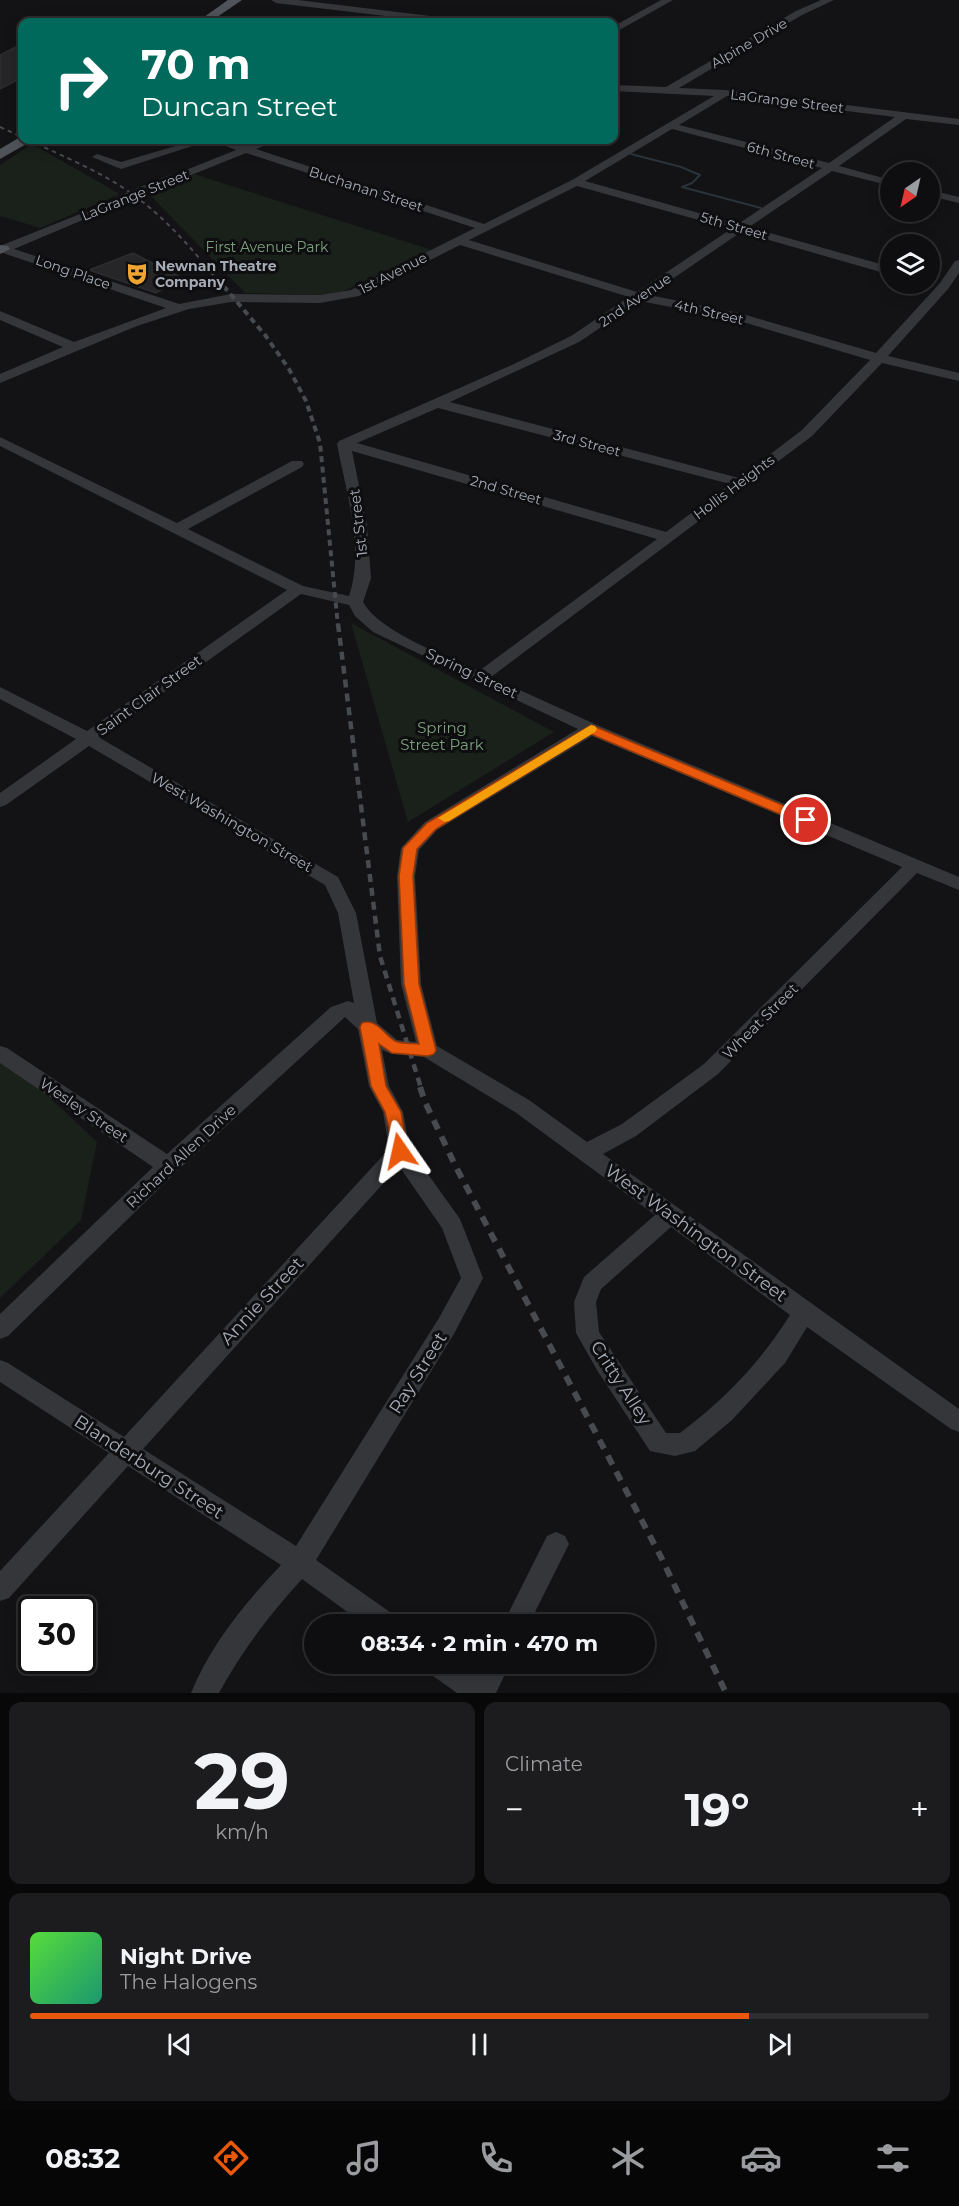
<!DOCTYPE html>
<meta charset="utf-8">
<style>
body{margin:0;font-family:Montserrat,sans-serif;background:#1c1c1e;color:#f1f3f6;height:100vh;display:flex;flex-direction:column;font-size:22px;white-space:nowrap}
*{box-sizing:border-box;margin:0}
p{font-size:20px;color:#9b9c9f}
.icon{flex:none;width:33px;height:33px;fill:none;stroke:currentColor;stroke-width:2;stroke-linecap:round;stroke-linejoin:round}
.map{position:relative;height:1693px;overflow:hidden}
.sheet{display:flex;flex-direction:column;gap:9px;padding:9px;background:#080809;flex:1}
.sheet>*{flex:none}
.banner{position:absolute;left:18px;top:18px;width:600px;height:126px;border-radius:12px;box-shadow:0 3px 15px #0003,0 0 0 2px #2e2e30;background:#00695c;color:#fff;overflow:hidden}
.needle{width:39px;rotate:214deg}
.fabs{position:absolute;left:880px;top:162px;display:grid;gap:12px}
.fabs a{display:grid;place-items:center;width:60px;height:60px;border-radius:50%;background:#0e0e10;box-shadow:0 3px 15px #0003,0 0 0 2px #2e2e30;font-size:30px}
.speed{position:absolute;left:18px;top:1596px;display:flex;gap:12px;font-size:30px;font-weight:700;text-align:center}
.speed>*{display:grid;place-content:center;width:78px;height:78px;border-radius:50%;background:#0e0e10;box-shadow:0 3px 15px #0003,0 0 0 2px #2e2e30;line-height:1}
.speed .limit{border:3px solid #111;border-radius:9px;background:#fff;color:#111}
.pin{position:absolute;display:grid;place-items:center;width:51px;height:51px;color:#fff;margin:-26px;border:3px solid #fff;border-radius:50%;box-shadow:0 2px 6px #0007}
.me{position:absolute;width:66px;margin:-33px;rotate:349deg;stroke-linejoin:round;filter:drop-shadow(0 0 4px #0008)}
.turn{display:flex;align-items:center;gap:21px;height:126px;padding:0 24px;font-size:27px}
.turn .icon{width:78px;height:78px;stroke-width:2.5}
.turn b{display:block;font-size:42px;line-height:51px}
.big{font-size:45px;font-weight:700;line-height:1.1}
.sheet .card{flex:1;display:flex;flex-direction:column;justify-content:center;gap:9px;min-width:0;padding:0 21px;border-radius:12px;background:#1c1c1e}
.sheet .dial{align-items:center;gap:0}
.dial b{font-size:78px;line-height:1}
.song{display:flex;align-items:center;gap:18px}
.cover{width:72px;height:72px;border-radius:9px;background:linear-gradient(135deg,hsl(110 70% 55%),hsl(160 70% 35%))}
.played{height:6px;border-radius:3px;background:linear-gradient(90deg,#ea580c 80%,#2e2e30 80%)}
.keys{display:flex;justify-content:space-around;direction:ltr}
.heat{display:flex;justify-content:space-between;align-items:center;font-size:33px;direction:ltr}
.sheet .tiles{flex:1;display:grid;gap:9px;grid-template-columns:1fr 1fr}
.card:last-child{grid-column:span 2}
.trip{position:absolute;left:304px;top:1614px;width:351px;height:60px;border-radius:30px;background:#0e0e10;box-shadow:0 3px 15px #0003,0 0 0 2px #2e2e30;font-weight:700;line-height:60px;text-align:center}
.tab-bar{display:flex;height:96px;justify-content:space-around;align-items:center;background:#060606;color:#9b9c9f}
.tab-bar .icon{width:42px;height:42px}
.tab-bar .on{color:#ea580c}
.tab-bar b{font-size:27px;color:#f1f3f6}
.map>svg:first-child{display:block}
.green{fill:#1a201a}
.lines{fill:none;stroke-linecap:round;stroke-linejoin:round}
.stream{stroke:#2a3339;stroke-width:2}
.building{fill:#262629;stroke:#2d2d31;stroke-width:1.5}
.minor{fill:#34363a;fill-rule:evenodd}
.major{fill:#505359;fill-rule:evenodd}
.rail-far3{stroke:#474a4f;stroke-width:2;stroke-dasharray:4.5 4;stroke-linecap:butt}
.rail-far2{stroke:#474a4f;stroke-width:4;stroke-dasharray:6 4.5;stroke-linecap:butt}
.rail-far1{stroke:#474a4f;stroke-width:4.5;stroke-dasharray:8 6;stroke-linecap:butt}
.rail{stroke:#474a4f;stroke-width:6;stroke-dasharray:10 8;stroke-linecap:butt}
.minor-bridge{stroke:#34363a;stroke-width:10}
.route{fill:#ea580c;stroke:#983908;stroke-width:1.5}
.slow{fill:#f59e0b}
.labels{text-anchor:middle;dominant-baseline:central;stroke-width:6;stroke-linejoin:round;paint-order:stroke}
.far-street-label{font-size:14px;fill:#a5abb5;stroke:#0e0e10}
.far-park-label{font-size:14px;fill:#7ca07c;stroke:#0e0e10}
.far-poi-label{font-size:14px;font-weight:bold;fill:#a5abb5;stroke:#0e0e10;text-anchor:start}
.street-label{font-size:15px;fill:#a5abb5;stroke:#0e0e10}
.park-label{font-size:15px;fill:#7ca07c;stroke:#0e0e10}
.near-street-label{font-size:18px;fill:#a5abb5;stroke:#0e0e10}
</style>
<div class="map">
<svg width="959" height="1693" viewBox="0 0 959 1693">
<rect width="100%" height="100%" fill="#131315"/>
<g class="green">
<path d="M32,144L120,194L40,228L0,216V165Z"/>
<path d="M194,174L432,250L335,295L245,293L149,194Z"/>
<path d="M351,623L554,732L408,822Z"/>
<path d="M0,1057L29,1078L97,1142L81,1220L0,1298Z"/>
</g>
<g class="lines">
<path class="stream" d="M631,154L681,167L700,175L692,183L682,187L761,208"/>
</g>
<g class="building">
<path d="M16,47L22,48V81L17,80L0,89V55Z"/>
<path d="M133,253L152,263L182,278L156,293L89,270Z"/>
</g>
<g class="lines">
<g class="minor">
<path d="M271,0H298L455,19L460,22H436L276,3Z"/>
<path d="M661,0H673L614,33V26Z"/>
<path d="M821,0H834L802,15L679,88L725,90L959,119V125L906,119L839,166L891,180V186L832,171L749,227L891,267V275L741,232L649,295L739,313L876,353L940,283L955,261L959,260V273L948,289L888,356L959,373V381L882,363L812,436L491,677L597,725L959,877V890L917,873L718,1074L636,1136L603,1154L959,1409V1432L951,1429L807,1327L785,1363L732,1420L695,1451L675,1456L650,1451L597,1370L580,1340L576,1333L574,1302L584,1277L655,1215L515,1112L424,1057L392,1054L382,1050L389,1086L403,1112L410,1149L460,1219L483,1278L455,1332L316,1560L394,1615L398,1624H364L302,1579C269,1615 242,1651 219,1693H191C211,1644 245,1603 281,1565L128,1466L9,1598L0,1601V1571L109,1453L0,1382V1360L8,1363L124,1437L389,1149L383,1112L369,1086L358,1029L345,1017L176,1172L8,1336L0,1339V1314L153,1167L0,1063V1046L7,1048L167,1154L331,1007L348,1001L354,1003L338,913L325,885L89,746L6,805L0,807V793L76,739L0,699V687L87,731L287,590L0,446V437L177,523L292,461H302L304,464L302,467L188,529L303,586L349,596C365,549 346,492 337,444L339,441L514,364L571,336L629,297L460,245L359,296L320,303L231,302L189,309L137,326L0,383V374L63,347L0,320V311L74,342L166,308L0,252V246L100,206L106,209L104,211L14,249L179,304L231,294L320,295L351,290L475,228L246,153L174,182H166V178L236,150L211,140L121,169L92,157L97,154L121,162L196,140H225L245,146L262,140H275L274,142L256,149L484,224L572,180L714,96L614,91V85L666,87L796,11ZM727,96L895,117L829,163L679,125ZM672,129L822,168L738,224L585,181ZM577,186L731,229L637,292L469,240ZM640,301L733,319L870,360L802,430L739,478L450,402L579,342ZM438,408L730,484L666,532L357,443ZM352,451L657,539L479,671C447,656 379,632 363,602L371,578L367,525ZM301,594L349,605L355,616L373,632L578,729L425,822L401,848L397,876L401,984L416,1042L397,1040L377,1023L356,913L338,877L100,738ZM592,736L902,867L704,1064L622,1124L587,1142L529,1100L437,1046L421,984L415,876L419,850L437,830ZM399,1166L442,1228L461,1278L439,1318L296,1546L143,1449ZM671,1227L790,1315C759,1364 726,1398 680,1433H666L599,1332L596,1302L601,1289Z"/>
<path d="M930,190L959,197V203L930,196Z"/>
<path d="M556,1532L565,1536L569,1544L529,1624H503L547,1536Z"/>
<path d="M425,1664H460L477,1676L483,1664H510L496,1693H457L429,1673Z"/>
</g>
<g class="major">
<path d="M228,0H242L210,22H197Z"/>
<path d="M22,136V140H29L28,143L0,159V149Z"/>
<path d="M0,245L8,246L10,249L0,254Z"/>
</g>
<g class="rail-far3">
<path d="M0,127L22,137"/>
<path d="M29,140C62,156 97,170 128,191C159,212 187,243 211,272"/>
</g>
<path class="rail-far2" d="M210,270L265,335L289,369L306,401L320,443L338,626"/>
<path class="rail-far1" d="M338,624L380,956L421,1088"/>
<path class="rail" d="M420,1087L425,1102L456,1167L661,1557L726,1693"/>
<path class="minor-bridge" d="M100,209L170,180"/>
</g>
<path class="route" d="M591,725L811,817L813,820L811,823H801L591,734L436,829L417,849L413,876L419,984L436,1050L434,1054L428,1056L392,1053L379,1044L386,1086L401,1112L408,1151L406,1156L400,1158L395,1156L385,1112L371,1086L360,1027L362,1023C377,1018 384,1035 395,1041C401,1044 412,1043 419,1044L404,984L399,876L403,848L427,823Z"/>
<path class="slow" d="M591,725L595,726L597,729L595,732L449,821L445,822L438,818Z"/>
<defs>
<g id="theatre-bare" transform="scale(1.8)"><path d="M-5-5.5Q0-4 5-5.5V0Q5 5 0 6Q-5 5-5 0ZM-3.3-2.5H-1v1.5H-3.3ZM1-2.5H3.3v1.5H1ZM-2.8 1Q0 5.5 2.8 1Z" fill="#f0a531" stroke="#0e0e10" stroke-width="2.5" paint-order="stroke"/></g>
</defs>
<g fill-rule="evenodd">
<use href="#theatre-bare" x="137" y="274"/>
</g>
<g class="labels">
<g class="far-street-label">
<text transform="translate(749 43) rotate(-30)">Alpine Drive</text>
<text transform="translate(787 101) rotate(7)">LaGrange Street</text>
<text transform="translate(781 155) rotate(15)">6th Street</text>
<text transform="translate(366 189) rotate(18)">Buchanan Street</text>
<text transform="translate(135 195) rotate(-22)">LaGrange Street</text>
<text transform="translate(734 226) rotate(16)">5th Street</text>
<text transform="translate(73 272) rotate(19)">Long Place</text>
<text transform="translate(393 273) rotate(-27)">1st Avenue</text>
<text transform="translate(635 300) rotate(-34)">2nd Avenue</text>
<text transform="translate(709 312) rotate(13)">4th Street</text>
<text transform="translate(587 443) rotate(15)">3rd Street</text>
<text transform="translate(734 487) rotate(-37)">Hollis Heights</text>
<text transform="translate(506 490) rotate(16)">2nd Street</text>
</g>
<g class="far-park-label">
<text x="267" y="247">First Avenue Park</text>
</g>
<g class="far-poi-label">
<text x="155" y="266">Newnan Theatre<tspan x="155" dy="16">Company</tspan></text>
</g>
<g class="street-label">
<text transform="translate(358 523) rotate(-97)">1st Street</text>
<text transform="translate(472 673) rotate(25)">Spring Street</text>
<text transform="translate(149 695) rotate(-36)">Saint Clair Street</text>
<text transform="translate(232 822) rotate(30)">West Washington Street</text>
<text transform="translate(760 1021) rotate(-45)">Wheat Street</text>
<text transform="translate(84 1110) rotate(34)">Wesley Street</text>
<text transform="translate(181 1156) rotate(-43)">Richard Allen Drive</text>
</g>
<g class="park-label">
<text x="442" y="727">Spring<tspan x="442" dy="17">Street Park</tspan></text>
</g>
<g class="near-street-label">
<text transform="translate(696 1233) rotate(36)">West Washington Street</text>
<text transform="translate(262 1301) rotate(-47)">Annie Street</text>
<text transform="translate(418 1373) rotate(-58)">Ray Street</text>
<text transform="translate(621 1383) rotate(57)">Critty Alley</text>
<text transform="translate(149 1467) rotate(33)">Blanderburg Street</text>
</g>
</g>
</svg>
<div class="fabs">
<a><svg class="needle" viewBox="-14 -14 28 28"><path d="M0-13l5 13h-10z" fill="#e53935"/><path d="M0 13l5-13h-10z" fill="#9b9c9f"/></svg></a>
<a><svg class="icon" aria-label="layers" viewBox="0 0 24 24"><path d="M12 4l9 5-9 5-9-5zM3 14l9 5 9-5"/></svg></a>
</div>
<div class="speed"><div class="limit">30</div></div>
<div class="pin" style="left:806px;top:820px;background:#d93025"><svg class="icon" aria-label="arrive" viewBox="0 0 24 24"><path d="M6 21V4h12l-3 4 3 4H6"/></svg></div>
<svg class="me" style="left:400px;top:1151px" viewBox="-20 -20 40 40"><path d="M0-17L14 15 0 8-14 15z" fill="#ea580c" stroke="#fff" stroke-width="4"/></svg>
<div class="trip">08:34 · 2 min · 470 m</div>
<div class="banner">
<div class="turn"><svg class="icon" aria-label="right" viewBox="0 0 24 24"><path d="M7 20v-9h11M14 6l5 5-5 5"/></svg><div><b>70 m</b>Duncan Street</div></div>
</div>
</div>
<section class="sheet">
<div class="tiles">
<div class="card dial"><b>29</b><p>km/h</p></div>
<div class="card"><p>Climate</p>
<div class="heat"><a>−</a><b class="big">19°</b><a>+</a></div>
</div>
<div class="card">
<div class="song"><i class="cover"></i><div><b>Night Drive</b><p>The Halogens</p></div></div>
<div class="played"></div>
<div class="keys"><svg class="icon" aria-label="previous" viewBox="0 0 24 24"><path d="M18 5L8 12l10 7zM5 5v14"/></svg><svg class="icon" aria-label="pause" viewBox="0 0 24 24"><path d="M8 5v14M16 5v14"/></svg><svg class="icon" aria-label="next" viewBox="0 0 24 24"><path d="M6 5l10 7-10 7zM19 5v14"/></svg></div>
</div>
</div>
</section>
<nav class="tab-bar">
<b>08:32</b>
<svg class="icon on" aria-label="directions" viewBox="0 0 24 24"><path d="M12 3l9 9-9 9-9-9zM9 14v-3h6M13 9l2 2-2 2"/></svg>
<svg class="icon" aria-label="music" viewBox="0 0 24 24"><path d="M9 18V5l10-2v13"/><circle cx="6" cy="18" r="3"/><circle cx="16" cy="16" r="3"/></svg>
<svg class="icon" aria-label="phone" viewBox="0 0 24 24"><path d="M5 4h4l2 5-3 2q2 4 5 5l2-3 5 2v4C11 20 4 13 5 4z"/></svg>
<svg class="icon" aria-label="climate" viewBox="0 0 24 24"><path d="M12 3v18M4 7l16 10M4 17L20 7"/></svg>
<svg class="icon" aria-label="car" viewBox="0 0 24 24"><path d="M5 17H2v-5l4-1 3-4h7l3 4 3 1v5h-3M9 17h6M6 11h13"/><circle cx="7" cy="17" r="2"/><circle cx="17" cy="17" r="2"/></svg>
<svg class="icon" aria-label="filters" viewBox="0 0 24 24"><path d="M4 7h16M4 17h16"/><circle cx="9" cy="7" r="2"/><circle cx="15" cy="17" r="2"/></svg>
</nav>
